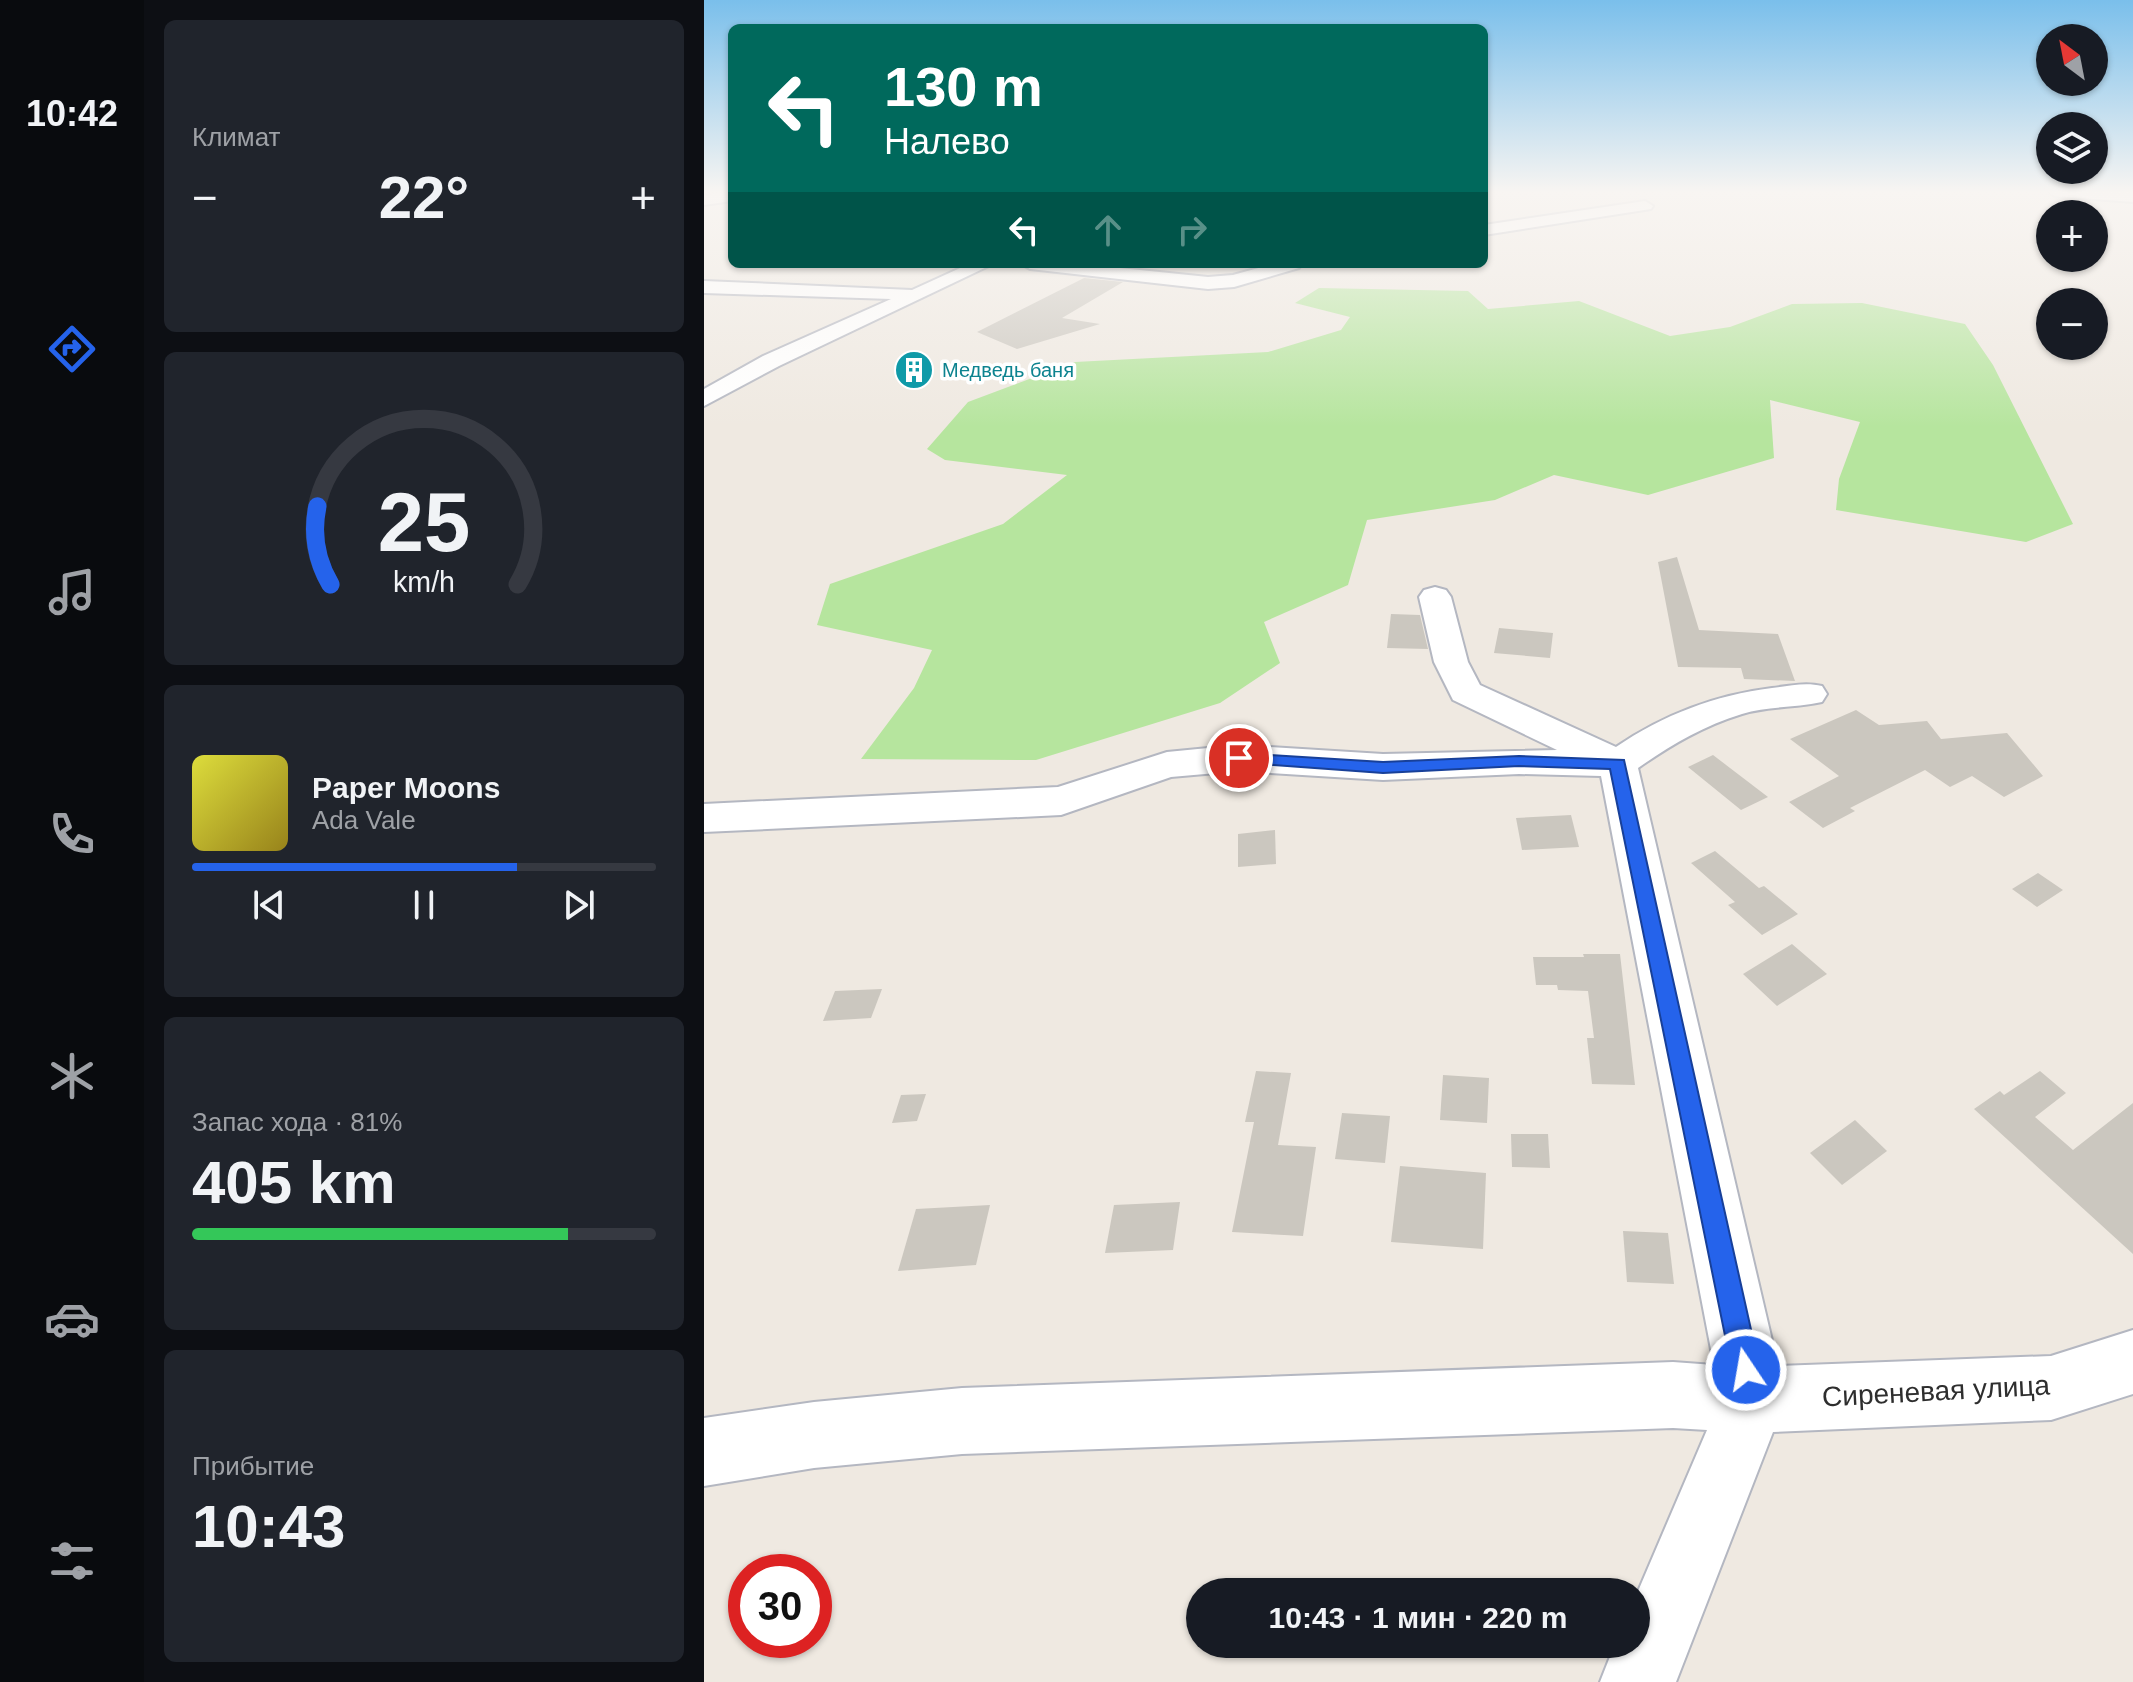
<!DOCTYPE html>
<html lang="ru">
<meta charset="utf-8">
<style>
body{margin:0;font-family:Arial,sans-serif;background:#20242c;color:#f1f3f6;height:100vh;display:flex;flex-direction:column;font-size:30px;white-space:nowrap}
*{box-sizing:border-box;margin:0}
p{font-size:26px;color:#9ea1a6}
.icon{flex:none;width:44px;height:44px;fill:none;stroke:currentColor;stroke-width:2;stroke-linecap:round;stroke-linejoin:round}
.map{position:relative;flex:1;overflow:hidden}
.panel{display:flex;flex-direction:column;gap:20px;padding:20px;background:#0d0f14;width:560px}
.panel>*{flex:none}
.guide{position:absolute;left:24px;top:24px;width:760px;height:244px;border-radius:12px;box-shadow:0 2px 6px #0004;background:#00695c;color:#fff;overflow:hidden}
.needle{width:52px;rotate:328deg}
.fabs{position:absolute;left:1332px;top:24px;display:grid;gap:16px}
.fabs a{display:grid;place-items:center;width:72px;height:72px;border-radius:50%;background:#171b24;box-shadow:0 2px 6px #0004;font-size:40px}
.speed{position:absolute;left:24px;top:1554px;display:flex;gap:16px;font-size:40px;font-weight:700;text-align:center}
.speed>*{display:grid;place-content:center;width:104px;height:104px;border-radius:50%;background:#171b24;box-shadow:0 2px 6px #0004;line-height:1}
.speed .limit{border:12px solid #d22;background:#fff;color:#111}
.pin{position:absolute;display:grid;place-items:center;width:68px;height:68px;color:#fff;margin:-34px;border:4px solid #fff;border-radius:50%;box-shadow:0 2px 8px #0007}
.me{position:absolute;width:88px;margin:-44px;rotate:348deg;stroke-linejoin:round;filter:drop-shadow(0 0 6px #0008)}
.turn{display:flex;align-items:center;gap:28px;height:168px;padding:0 24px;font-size:36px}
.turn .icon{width:104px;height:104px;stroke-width:2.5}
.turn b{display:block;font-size:56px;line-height:68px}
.lanes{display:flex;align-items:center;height:76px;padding:0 24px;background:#0003;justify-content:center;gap:40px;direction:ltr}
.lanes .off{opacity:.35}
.big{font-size:60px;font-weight:700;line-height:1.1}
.panel .card{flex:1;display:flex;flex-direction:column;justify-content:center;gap:12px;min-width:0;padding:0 28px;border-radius:12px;background:#20242c}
.panel .dial{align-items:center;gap:0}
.dial svg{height:208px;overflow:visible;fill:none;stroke:#363941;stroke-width:7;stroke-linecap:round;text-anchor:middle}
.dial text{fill:#f1f3f6;stroke:none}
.song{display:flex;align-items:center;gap:24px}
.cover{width:96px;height:96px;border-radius:12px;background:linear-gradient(135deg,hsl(60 70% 55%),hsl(50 70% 35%))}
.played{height:8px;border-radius:4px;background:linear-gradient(90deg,#2563eb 70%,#363941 70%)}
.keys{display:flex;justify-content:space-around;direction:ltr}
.heat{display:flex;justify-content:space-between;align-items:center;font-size:44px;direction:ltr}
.charge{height:12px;border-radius:6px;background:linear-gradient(90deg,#34c759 81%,#363941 0)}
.trip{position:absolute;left:482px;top:1578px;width:464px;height:80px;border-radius:40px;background:#171b24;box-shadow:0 2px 6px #0004;font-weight:700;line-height:80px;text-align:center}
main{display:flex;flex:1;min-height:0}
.tab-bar{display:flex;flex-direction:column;width:144px;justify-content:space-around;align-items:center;background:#090b0e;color:#9ea1a6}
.tab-bar .icon{width:56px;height:56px}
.tab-bar .on{color:#2563eb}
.tab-bar b{font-size:36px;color:#f1f3f6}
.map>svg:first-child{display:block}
.green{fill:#b6e59e}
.building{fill:#cbc7bf}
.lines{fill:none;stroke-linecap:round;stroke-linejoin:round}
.minor-casing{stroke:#b4b7c1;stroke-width:4}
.minor{fill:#fff;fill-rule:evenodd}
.route{fill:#2563eb;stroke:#184099;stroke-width:2}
.labels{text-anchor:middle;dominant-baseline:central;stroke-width:7;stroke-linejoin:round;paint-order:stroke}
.far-culture-label{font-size:20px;fill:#0d838f;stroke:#fff;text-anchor:start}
.near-street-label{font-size:28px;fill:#2e2e2e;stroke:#fff}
</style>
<main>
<nav class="tab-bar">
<b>10:42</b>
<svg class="icon on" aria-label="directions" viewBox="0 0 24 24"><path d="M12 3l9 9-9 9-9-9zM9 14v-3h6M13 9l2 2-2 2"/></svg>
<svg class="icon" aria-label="music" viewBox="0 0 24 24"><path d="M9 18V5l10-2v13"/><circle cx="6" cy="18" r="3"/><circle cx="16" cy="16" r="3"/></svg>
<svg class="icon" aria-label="phone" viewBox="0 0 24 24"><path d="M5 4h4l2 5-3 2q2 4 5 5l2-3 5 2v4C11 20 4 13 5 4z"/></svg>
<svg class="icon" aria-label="climate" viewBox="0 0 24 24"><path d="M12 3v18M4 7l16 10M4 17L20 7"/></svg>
<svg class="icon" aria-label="car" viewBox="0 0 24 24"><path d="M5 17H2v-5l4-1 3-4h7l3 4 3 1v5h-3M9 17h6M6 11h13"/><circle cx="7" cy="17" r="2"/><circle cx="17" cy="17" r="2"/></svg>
<svg class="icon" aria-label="filters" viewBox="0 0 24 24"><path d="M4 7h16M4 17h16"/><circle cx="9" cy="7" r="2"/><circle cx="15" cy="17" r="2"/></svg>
</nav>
<section class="panel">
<div class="card"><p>Климат</p>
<div class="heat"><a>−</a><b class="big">22°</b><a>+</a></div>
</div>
<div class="card dial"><svg viewBox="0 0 100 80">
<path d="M14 69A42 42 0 1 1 86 69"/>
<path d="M14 69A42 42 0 0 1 9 39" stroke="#2563eb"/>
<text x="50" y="56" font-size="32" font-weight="700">25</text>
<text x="50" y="72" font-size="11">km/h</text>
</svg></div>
<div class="card">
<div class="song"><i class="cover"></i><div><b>Paper Moons</b><p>Ada Vale</p></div></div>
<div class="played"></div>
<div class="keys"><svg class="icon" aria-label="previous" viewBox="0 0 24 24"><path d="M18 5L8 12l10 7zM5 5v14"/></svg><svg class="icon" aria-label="pause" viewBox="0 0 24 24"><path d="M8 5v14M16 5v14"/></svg><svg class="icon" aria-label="next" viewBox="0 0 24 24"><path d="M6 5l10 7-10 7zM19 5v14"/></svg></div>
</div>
<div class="card"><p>Запас хода · 81%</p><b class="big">405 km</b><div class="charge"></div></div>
<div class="card"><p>Прибытие</p><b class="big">10:43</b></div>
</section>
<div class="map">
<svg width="1429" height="1682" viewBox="0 0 1429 1682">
<rect width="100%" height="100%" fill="#efe9e1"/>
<path class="green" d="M615,288L764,291L784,309L875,301L966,336L1026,327L1088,304L1158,303L1261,324L1289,365L1369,524L1322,542L1132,510L1135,479L1156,422L1066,400L1070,458L944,495L850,475L791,500L663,520L644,585L560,622L576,663L516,703L332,760L157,759L210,688L228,650L113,625L126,584L299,524L363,475L241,460L223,449L264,402L371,362L564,352L637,330L646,317L591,303Z"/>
<g class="building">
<path d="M380,278L419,282L358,318L396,324L313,349L273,332Z"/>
<path d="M973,557L995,630L1074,634L1091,681L1040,679L1037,668L974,667L954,562Z"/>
<path d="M687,614L716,615L724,649L683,648Z"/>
<path d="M795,628L849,633L846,658L790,653Z"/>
<path d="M1152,710L1175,725L1223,721L1237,739L1303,733L1339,776L1300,797L1268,776L1246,787L1221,770L1146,808L1151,811L1119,828L1085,802L1135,776L1086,739Z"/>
<path d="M1009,755L1064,797L1037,810L984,767Z"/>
<path d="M867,815L875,847L818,850L812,818Z"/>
<path d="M571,830L572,864L534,867V834Z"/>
<path d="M1011,851L1055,888L1060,886L1094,914L1058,935L1024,905L1031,902L987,863Z"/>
<path d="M1334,873L1359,890L1333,907L1308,889Z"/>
<path d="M1088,944L1123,974L1073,1006L1039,974Z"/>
<path d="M879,954H916L931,1085L888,1084L883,1038H890L884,991L854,990L853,985H832L829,957H880Z"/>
<path d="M178,989L167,1018L119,1021L131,991Z"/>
<path d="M552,1071L587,1073L574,1145L612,1147L599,1236L528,1232L550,1122H541Z"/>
<path d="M1336,1071L1362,1093L1331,1117L1369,1150L1429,1103V1254L1270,1109L1296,1091L1300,1095Z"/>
<path d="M739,1075L785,1078L783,1123L736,1120Z"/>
<path d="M222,1094L213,1121L188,1123L197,1095Z"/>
<path d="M638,1113L686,1116L681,1163L631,1159Z"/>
<path d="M1151,1120L1183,1151L1138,1185L1106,1153Z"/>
<path d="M807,1134H844L846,1168L808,1167Z"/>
<path d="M696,1166L782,1173L779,1249L687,1242Z"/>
<path d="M476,1202L469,1250L401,1253L410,1205Z"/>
<path d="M286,1205L272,1265L194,1271L212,1209Z"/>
<path d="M919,1231L964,1233L970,1284L923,1282Z"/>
</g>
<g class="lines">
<g class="minor-casing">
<g id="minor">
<path d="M28,192V201L0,205V195Z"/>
<path d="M1344,192H1429V202L1351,196Z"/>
<path d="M941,201L949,206L947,209L780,235V225Z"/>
<path d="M265,264H289L75,366L0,406V389L59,356L187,299L0,293V281L208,290Z"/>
<path d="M317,264H377L504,277L529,275L569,264H598L595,268L530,287L504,289L326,269Z"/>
<path d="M731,587L742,590L747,597L764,662L776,685L912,747C959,715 1011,695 1068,688C1085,686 1101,682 1118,686L1123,694L1118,702C1092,708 1063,706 1038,714C999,726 967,745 934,768L1074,1366L1347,1356L1429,1330V1394L1347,1420L1069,1432L972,1682H896L911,1644H932V1596L1003,1430L969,1428L258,1454L110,1468L0,1486V1418L110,1402L258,1388L969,1362L1010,1365L897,776L815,774L679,780L535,771L467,777L357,815L0,832V804L354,787L463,752L535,745L679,754L853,750L749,700L730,662L715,597L720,590Z"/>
</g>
</g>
<use href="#minor" class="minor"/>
</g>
<linearGradient id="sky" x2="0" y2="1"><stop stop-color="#7abfeb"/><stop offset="0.45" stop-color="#f8f5f2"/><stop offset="1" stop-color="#f8f5f2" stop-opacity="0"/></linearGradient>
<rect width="1429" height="427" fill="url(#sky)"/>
<path class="route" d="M535,753L679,762L815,756L920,760L1056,1370L1052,1380L1042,1384L1032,1380L1028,1370L906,769L815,766L679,773L529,762L527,758Z"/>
<defs>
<g id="building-disc" transform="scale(2)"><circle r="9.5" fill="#0f9aa8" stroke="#fff"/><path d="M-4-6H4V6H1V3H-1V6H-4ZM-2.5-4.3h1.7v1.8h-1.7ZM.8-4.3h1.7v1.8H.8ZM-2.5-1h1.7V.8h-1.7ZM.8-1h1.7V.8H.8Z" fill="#fff"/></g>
</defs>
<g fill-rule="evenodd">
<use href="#building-disc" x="210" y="370"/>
</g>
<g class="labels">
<g class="far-culture-label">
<text x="238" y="370">Медведь баня</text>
</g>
<g class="near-street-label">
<text transform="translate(1232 1391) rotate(-3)">Сиреневая улица</text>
</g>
</g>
</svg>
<div class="fabs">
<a><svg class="needle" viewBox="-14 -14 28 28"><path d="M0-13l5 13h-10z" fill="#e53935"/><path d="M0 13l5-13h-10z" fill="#9ea1a6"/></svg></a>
<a><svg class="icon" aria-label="layers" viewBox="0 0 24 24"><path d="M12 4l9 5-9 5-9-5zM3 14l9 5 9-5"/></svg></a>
<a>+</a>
<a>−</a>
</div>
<div class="speed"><div class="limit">30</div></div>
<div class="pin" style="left:535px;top:758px;background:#d93025"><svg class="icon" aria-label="arrive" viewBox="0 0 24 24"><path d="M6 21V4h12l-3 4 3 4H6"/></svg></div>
<svg class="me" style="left:1042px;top:1370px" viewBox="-20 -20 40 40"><circle r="17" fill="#2563eb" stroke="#fff" stroke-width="3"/><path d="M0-11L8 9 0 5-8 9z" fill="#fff"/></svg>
<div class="trip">10:43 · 1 мин · 220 m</div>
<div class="guide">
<div class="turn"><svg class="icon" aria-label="left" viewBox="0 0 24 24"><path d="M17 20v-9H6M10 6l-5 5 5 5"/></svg><div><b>130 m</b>Налево</div></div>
<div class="lanes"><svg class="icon" aria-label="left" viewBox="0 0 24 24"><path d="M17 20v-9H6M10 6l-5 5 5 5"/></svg><svg class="icon off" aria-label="ahead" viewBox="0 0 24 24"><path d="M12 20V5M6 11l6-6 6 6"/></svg><svg class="icon off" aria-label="right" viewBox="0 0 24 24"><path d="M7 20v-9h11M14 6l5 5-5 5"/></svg></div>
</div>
</div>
</main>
